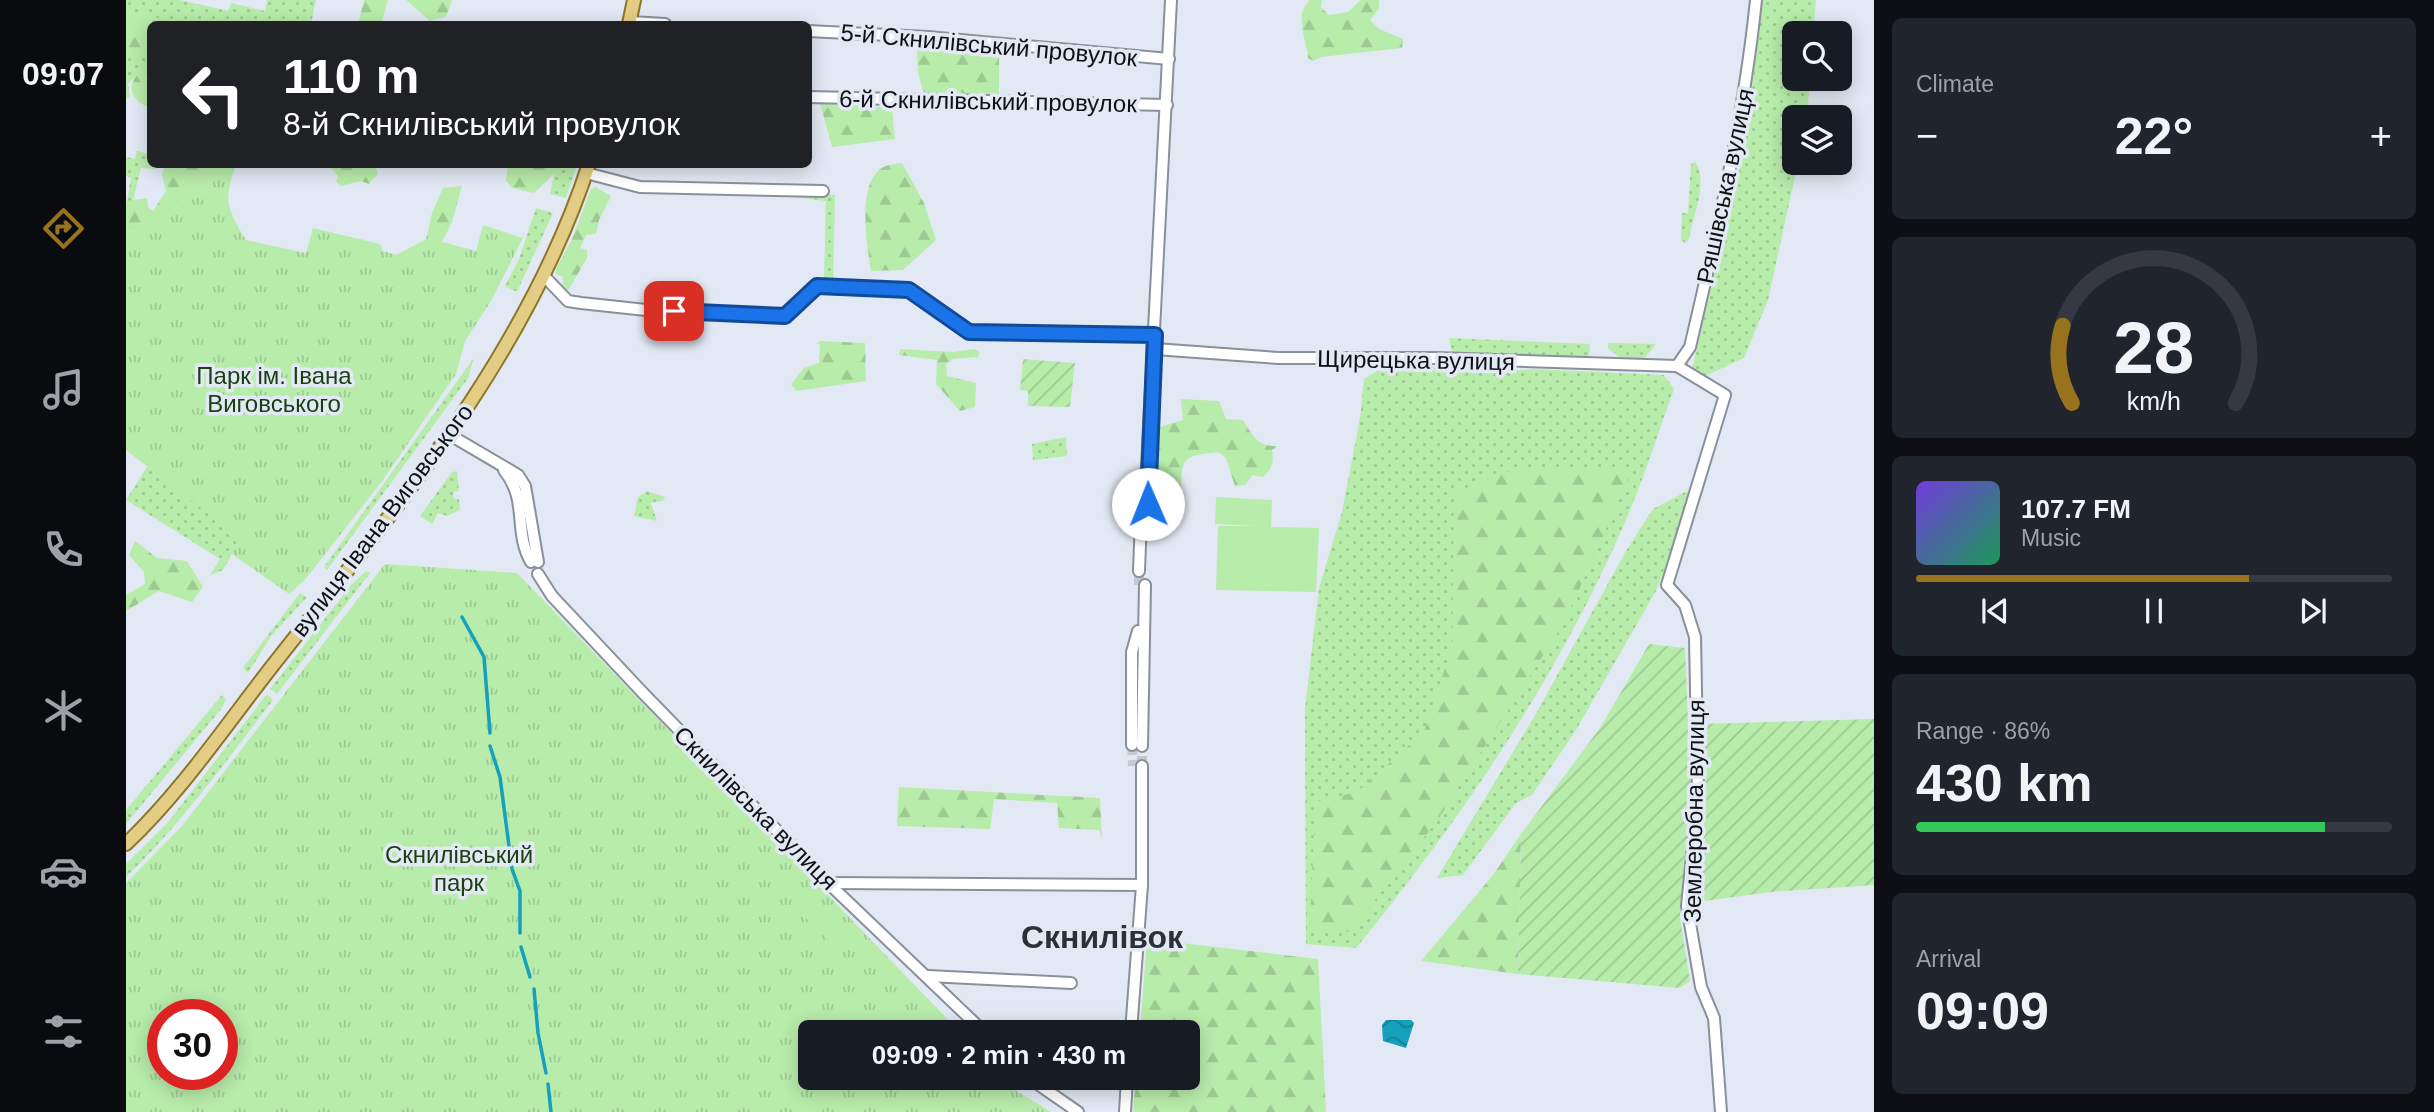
<!DOCTYPE html>
<meta charset="utf-8">
<style>
body{margin:0;font-family:Arial,sans-serif;background:#20242c;color:#f1f3f6;height:100vh;display:flex;flex-direction:column;font-size:26px;white-space:nowrap}
*{box-sizing:border-box;margin:0}
p{font-size:23px;color:#9ea1a6}
.icon{flex:none;width:38px;height:38px;fill:none;stroke:currentColor;stroke-width:2;stroke-linecap:round;stroke-linejoin:round}
.map{position:relative;flex:1;overflow:hidden}
.sheet{display:flex;flex-direction:column;gap:18px;padding:18px;background:#0d0f14;width:560px}
.sheet>*{flex:none}
.banner{position:absolute;left:21px;top:21px;width:665px;height:147px;border-radius:10px;box-shadow:0 4px 18px #0003;background:#202124;color:#fff;overflow:hidden}
.controls{position:absolute;left:1656px;top:21px;display:grid;gap:14px}
.controls a{display:grid;place-items:center;width:70px;height:70px;border-radius:10px;background:#171b24;box-shadow:0 4px 18px #0003;font-size:35px}
.speed{position:absolute;left:21px;top:999px;display:flex;gap:14px;font-size:35px;font-weight:700;text-align:center}
.speed>*{display:grid;place-content:center;width:91px;height:91px;border-radius:50%;background:#171b24;box-shadow:0 4px 18px #0003;line-height:1}
.speed .limit{border:10px solid #d22;background:#fff;color:#111}
.pin{position:absolute;display:grid;place-items:center;width:60px;height:60px;color:#fff;margin:-30px;border-radius:14px;box-shadow:0 4px 10px #0006}
.me{position:absolute;width:77px;margin:-38px;rotate:359deg;stroke-linejoin:round;filter:drop-shadow(0 0 5px #0008)}
.turn{display:flex;align-items:center;gap:24px;height:147px;padding:0 21px;font-size:32px}
.turn .icon{width:91px;height:91px;stroke-width:2.5}
.turn b{display:block;font-size:49px;line-height:60px}
.big{font-size:52px;font-weight:600;line-height:1.1}
.sheet .card{flex:1;display:flex;flex-direction:column;justify-content:center;gap:10px;min-width:0;padding:0 24px;border-radius:10px;background:#20242c}
.sheet .dial{align-items:center;gap:0}
.dial svg{height:182px;overflow:visible;fill:none;stroke:#363941;stroke-width:7;stroke-linecap:round;text-anchor:middle}
.dial text{fill:#f1f3f6;stroke:none}
.song{display:flex;align-items:center;gap:21px}
.cover{width:84px;height:84px;border-radius:10px;background:linear-gradient(135deg,hsl(260 70% 55%),hsl(150 70% 35%))}
.played{height:7px;border-radius:4px;background:linear-gradient(90deg,#98721d 70%,#363941 70%)}
.keys{display:flex;justify-content:space-around;direction:ltr}
.heat{display:flex;justify-content:space-between;align-items:center;font-size:38px;direction:ltr}
.charge{height:10px;border-radius:5px;background:linear-gradient(90deg,#34c759 86%,#363941 0)}
.trip{position:absolute;left:672px;top:1020px;width:402px;height:70px;border-radius:10px;background:#171b24;box-shadow:0 4px 18px #0003;font-weight:600;line-height:70px;text-align:center}
main{display:flex;flex:1;min-height:0}
.menu{display:flex;flex-direction:column;width:126px;justify-content:space-around;align-items:center;background:#090b0e;color:#9ea1a6}
.menu .icon{width:49px;height:49px}
.menu .active{color:#98721d}
.menu b{font-size:32px;color:#f1f3f6}
.map>svg:first-child{display:block}
.grass{fill:url(#grass-dots)}
.forest{fill:url(#forest-firs)}
.park{fill:url(#park-tufts);fill-rule:evenodd}
.garden{fill:url(#garden-furrows)}
.pitch{fill:#b8ecab}
.water{fill:url(#water-waves)}
.lines{fill:none;stroke-linecap:round;stroke-linejoin:round}
.stream{stroke:#15a1bb;stroke-width:3.5}
.minor-tunnel{stroke:#c2c9d3;stroke-width:10;stroke-dasharray:10 5;stroke-linecap:butt}
.minor-casing{stroke:#8a909a;stroke-width:14}
.major-casing{stroke:#8d7629;stroke-width:16}
.minor{stroke:#fff;stroke-width:10}
.major{stroke:#e3cd85;stroke-width:12}
.route-casing{stroke:#114b97;stroke-width:18}
.route{stroke:#1a73e8;stroke-width:12}
.labels{text-anchor:middle;dominant-baseline:central;stroke-width:7;stroke-linejoin:round;paint-order:stroke}
.street-label{font-size:24px;fill:#0f1115;stroke:#e2e9f4}
.park-label{font-size:24px;fill:#1b3f10;stroke:#e2e9f4}
.district-label{font-size:32px;font-weight:bold;fill:#2c3139;stroke:#e2e9f4}
</style>
<main>
<nav class="menu">
<b>09:07</b>
<svg class="icon active" aria-label="directions" viewBox="0 0 24 24"><path d="M12 3l9 9-9 9-9-9zM9 14v-3h6M13 9l2 2-2 2"/></svg>
<svg class="icon" aria-label="music" viewBox="0 0 24 24"><path d="M9 18V5l10-2v13"/><circle cx="6" cy="18" r="3"/><circle cx="16" cy="16" r="3"/></svg>
<svg class="icon" aria-label="phone" viewBox="0 0 24 24"><path d="M5 4h4l2 5-3 2q2 4 5 5l2-3 5 2v4C11 20 4 13 5 4z"/></svg>
<svg class="icon" aria-label="climate" viewBox="0 0 24 24"><path d="M12 3v18M4 7l16 10M4 17L20 7"/></svg>
<svg class="icon" aria-label="car" viewBox="0 0 24 24"><path d="M5 17H2v-5l4-1 3-4h7l3 4 3 1v5h-3M9 17h6M6 11h13"/><circle cx="7" cy="17" r="2"/><circle cx="17" cy="17" r="2"/></svg>
<svg class="icon" aria-label="filters" viewBox="0 0 24 24"><path d="M4 7h16M4 17h16"/><circle cx="9" cy="7" r="2"/><circle cx="15" cy="17" r="2"/></svg>
</nav>
<div class="map">
<svg width="1748" height="1112" viewBox="0 0 1748 1112">
<defs>
<pattern id="grass-dots" width="8" height="8" patternUnits="userSpaceOnUse" patternTransform="scale(1.75)"><rect width="8" height="8" fill="#b8ecab"/><path d="M2 2h.1M6 6h.1" fill="none" stroke="#9dc992" stroke-width="1.8" stroke-linecap="round"/></pattern>
<pattern id="forest-firs" width="22" height="20" patternUnits="userSpaceOnUse" patternTransform="scale(1.75)"><rect width="22" height="20" fill="#b8ecab"/><path d="M5 1l3.5 6h-7zM16 11l3.5 6h-7z" fill="#9dc992"/></pattern>
<pattern id="park-tufts" width="24" height="20" patternUnits="userSpaceOnUse" patternTransform="scale(1.75)"><rect width="24" height="20" fill="#b8ecab"/><path d="M3 7l-1-3M5 7V3M7 7l1-3M15 17l-1-3M17 17v-4M19 17l1-3" fill="none" stroke="#9dc992"/></pattern>
<pattern id="garden-furrows" width="10" height="10" patternUnits="userSpaceOnUse" patternTransform="scale(1.75)"><rect width="10" height="10" fill="#b8ecab"/><path d="M-1 1l2-2M0 10L10 0M9 11l2-2" fill="none" stroke="#9dc992"/></pattern>
<pattern id="water-waves" width="16" height="10" patternUnits="userSpaceOnUse" patternTransform="scale(1.75)"><rect width="16" height="10" fill="#15a1bb"/><path d="M0 5q4-4 8 0t8 0" fill="none" stroke="#128297"/></pattern>
</defs>
<rect width="100%" height="100%" fill="#e2e9f4"/>
<g class="grass">
<path d="M0,0H54L102,11L105,3L139,11L141,0H190L185,24H61L7,14L0,15Z"/>
<path d="M1637,0H1690L1687,33H1668V79H1684L1681,117H1668V163H1672L1642,300L1618,358L1579,376L1566,369L1619,143Z"/>
<path d="M0,54H24L22,72L16,71L2,84L4,97L0,99Z"/>
<path d="M11,151L24,154V164L31,165L30,169L15,168L6,204L0,207L5,178L0,176V157L9,159Z"/>
<path d="M1569,162C1583,180 1567,217 1563,239L1559,243L1555,240L1556,213H1562L1565,164Z"/>
<path d="M430,165H451L440,198L424,194Z"/>
<path d="M630,192L709,195L707,285L698,280L700,201Z"/>
<path d="M410,208L427,213L391,292L379,286L393,259Z"/>
<path d="M1323,338L1464,344L1463,358L1326,352Z"/>
<path d="M1482,343L1530,344L1517,360L1495,359L1482,348Z"/>
<path d="M347,359L343,377L201,570L198,567Z"/>
<path d="M1259,366H1300L1322,371L1367,373L1407,369L1538,375L1548,389C1531,436 1516,484 1496,529C1429,682 1335,819 1230,948L1180,944L1179,709L1193,588L1216,512L1234,418L1238,379Z"/>
<path d="M940,437L941,456L907,460L906,444Z"/>
<path d="M23,464L116,535L115,560L106,554L97,570L84,575L94,559L0,500Z"/>
<path d="M331,471L333,491L327,492L328,499H333L334,510L321,516L312,513L306,524L294,516L326,472Z"/>
<path d="M521,491L539,497L537,501L525,503L531,521L508,516L512,497Z"/>
<path d="M1561,491L1565,497L1531,589L1450,730L1406,795L1390,803L1337,875L1311,878L1408,717L1500,551L1527,509Z"/>
<path d="M240,571L244,573L151,694L144,689L225,585Z"/>
<path d="M174,593L181,597L146,635L122,673L117,668Z"/>
<path d="M141,694L147,700C100,761 56,823 0,877V864L42,822Z"/>
<path d="M96,695L100,699L95,709L0,824V810Z"/>
</g>
<g class="forest">
<path d="M238,0H262L255,24H232Z"/>
<path d="M280,0H326L320,17L304,21Z"/>
<path d="M1184,0H1196L1195,7L1203,15L1222,12L1235,0H1253V9L1244,20L1253,29L1277,39L1276,48L1195,57L1187,61L1182,58C1181,40 1167,15 1184,0Z"/>
<path d="M7,13L62,24H24V54H0V15Z"/>
<path d="M808,40L858,45L873,52V94L837,97L798,94L792,73L791,47Z"/>
<path d="M16,71L22,72L20,79L24,80V107C3,102 0,82 16,71Z"/>
<path d="M694,103L766,108L769,139L706,147Z"/>
<path d="M776,163L798,203L810,240L777,270L745,271C741,245 731,188 754,169C759,165 769,164 776,163Z"/>
<path d="M40,165H81C67,192 36,236 0,231V201L21,198L22,207L27,211L40,191L36,174Z"/>
<path d="M202,165H249L252,174L243,184L235,181L215,186L210,182L212,176Z"/>
<path d="M382,165V164L433,165L427,175L408,193L386,188L380,181Z"/>
<path d="M336,186L326,222L313,248L297,252L306,213L317,188Z"/>
<path d="M470,187L485,196L473,220L470,234L460,235L454,248L461,250V258L439,296L432,288L437,284V277L430,274V269L446,239L465,189Z"/>
<path d="M694,341L739,343L740,381L670,391L665,384L678,368L693,363L694,344H690Z"/>
<path d="M774,349L827,352L849,349L854,353L852,357L827,359L820,364L821,376L850,383L849,407L834,411L810,384L811,360L773,355Z"/>
<path d="M1055,399L1093,401L1100,419L1117,420C1127,436 1132,447 1152,446L1146,450C1148,462 1146,470 1137,477L1127,475L1119,485L1109,486L1100,458L1092,452C1061,456 1055,454 1055,489L1048,491L1046,480L1030,481L1033,427L1057,420Z"/>
<path d="M1448,468L1507,469L1438,623L1311,821L1224,932L1184,928L1189,802L1231,792L1298,732L1326,647L1328,493L1377,472Z"/>
<path d="M9,541L31,558L61,561L77,587L66,602L33,591L0,611V595L19,584L18,572L3,555Z"/>
<path d="M773,787L974,798L976,840L973,830L933,828L931,803L868,799L864,829L771,826Z"/>
<path d="M1395,834L1392,974L1295,961L1367,875Z"/>
<path d="M1021,939L1192,959L1200,1112H1007L1010,1078H1062V1032H1014Z"/>
</g>
<g class="park">
<path d="M110,165C97,200 101,209 120,240L180,253L187,228L254,244L257,251L270,255L302,238L350,251L357,225L397,238L365,301L339,341L330,374L257,480L178,581L163,594L106,554L114,538L0,450V231C36,236 67,192 81,165Z"/>
<path d="M259,564L391,573L834,1032H684V1078H878L889,1090L925,1112H0V883L56,826ZM37,1015H96V1074H37Z"/>
</g>
<g class="garden">
<path d="M897,359L949,363L944,407L902,406V391L894,390Z"/>
<path d="M1523,644L1559,648L1565,795L1554,917L1564,981L1554,988L1392,974L1395,834L1474,728Z"/>
<path d="M1748,719V885L1645,892L1571,902L1564,899L1574,724Z"/>
</g>
<g class="pitch">
<path d="M1090,497L1146,500L1145,527L1193,528L1190,592L1090,590L1092,526H1130L1089,524Z"/>
<path d="M693,902L718,929L704,942L678,916Z"/>
</g>
<path class="water" d="M1260,1020H1285L1288,1023L1280,1048L1257,1041L1256,1025Z"/>
<g class="lines">
<g class="stream">
<path d="M336,617L358,657L364,733"/>
<path d="M364,746L374,777L386,869L394,891V933"/>
<path d="M395,947L404,977"/>
<path d="M408,989L412,1033L420,1073"/>
<path d="M422,1084L425,1112"/>
</g>
<g class="minor-tunnel">
<path d="M1021,519L1022,504"/>
<path d="M1013,585V571"/>
<path d="M1006,745L1007,766"/>
<path d="M1016,766V746"/>
</g>
<g class="minor-casing">
<g id="minor">
<path d="M504,22L539,24"/>
<path d="M682,31L802,37L1043,59"/>
<path d="M682,97L1041,105"/>
<path d="M460,173L514,187L697,191"/>
<path d="M417,275L442,301L455,303L520,310L659,316L691,286L783,290L843,332L1029,335"/>
<path d="M1029,349L1152,358H1310L1551,366L1599,395L1541,585L1559,605L1569,637L1572,797L1561,906L1575,987L1588,1018L1595,1112"/>
<path d="M1551,366L1564,347C1591,232 1618,118 1630,0"/>
<path d="M324,435L392,475L399,486L412,562"/>
<path d="M378,470C403,501 387,531 405,562"/>
<path d="M1022,504L1020,485L1045,0"/>
<path d="M1013,571L1015,518"/>
<path d="M412,574L426,596L517,693L698,879L858,1032"/>
<path d="M1006,745V652L1012,631"/>
<path d="M1016,746L1019,585"/>
<path d="M703,883L1016,885"/>
<path d="M802,976L945,983"/>
<path d="M1005,1032L1016,885V766"/>
<path d="M903,1078L952,1112"/>
<path d="M999,1112L1001,1078"/>
</g>
</g>
<g class="major-casing">
<g id="major">
<path d="M503,24L508,0"/>
<path d="M0,844C57,790 102,722 151,660C271,507 402,352 463,164"/>
</g>
</g>
<use href="#minor" class="minor"/>
<use href="#major" class="major"/>
</g>
<g class="lines">
<g class="route-casing">
<path id="route" d="M548,311L659,316L691,286L783,290L843,332L1029,335L1022,504"/>
</g>
<use href="#route" class="route"/>
</g>
<g class="labels">
<g class="street-label">
<text transform="translate(863 45) rotate(5)">5-й Скнилівський провулок</text>
<text transform="translate(862 101) rotate(1)">6-й Скнилівський провулок</text>
<text transform="translate(1599 186) rotate(-78)">Ряшівська вулиця</text>
<text transform="translate(1290 360) rotate(1)">Щирецька вулиця</text>
<text transform="translate(256 520) rotate(-53)">вулиця Івана Виговського</text>
<text transform="translate(630 808) rotate(45)">Скнилівська вулиця</text>
<text transform="translate(1568 811) rotate(-89)">Землеробна вулиця</text>
</g>
<g class="park-label">
<text x="148" y="375">Парк ім. Івана<tspan x="148" dy="28">Виговського</tspan></text>
<text x="333" y="854">Скнилівський<tspan x="333" dy="28">парк</tspan></text>
</g>
<g class="district-label">
<text x="976" y="937">Скнилівок</text>
</g>
</g>
</svg>
<div class="controls">
<a><svg class="icon" aria-label="search" viewBox="0 0 24 24"><circle cx="10" cy="10" r="6"/><path d="M15 15l6 6"/></svg></a>
<a><svg class="icon" aria-label="layers" viewBox="0 0 24 24"><path d="M12 4l9 5-9 5-9-5zM3 14l9 5 9-5"/></svg></a>
</div>
<div class="speed"><div class="limit">30</div></div>
<div class="pin" style="left:548px;top:311px;background:#d93025"><svg class="icon" aria-label="arrive" viewBox="0 0 24 24"><path d="M6 21V4h12l-3 4 3 4H6"/></svg></div>
<svg class="me" style="left:1022px;top:504px" viewBox="-20 -20 40 40"><circle r="19" fill="#fff"/><path d="M0-13L10 11 0 6-10 11z" fill="#1a73e8"/></svg>
<div class="trip">09:09 · 2 min · 430 m</div>
<div class="banner">
<div class="turn"><svg class="icon" aria-label="left" viewBox="0 0 24 24"><path d="M17 20v-9H6M10 6l-5 5 5 5"/></svg><div><b>110 m</b>8-й Скнилівський провулок</div></div>
</div>
</div>
<section class="sheet">
<div class="card"><p>Climate</p>
<div class="heat"><a>−</a><b class="big">22°</b><a>+</a></div>
</div>
<div class="card dial"><svg viewBox="0 0 100 80">
<path d="M14 69A42 42 0 1 1 86 69"/>
<path d="M14 69A42 42 0 0 1 10 35" stroke="#98721d"/>
<text x="50" y="56" font-size="32" font-weight="700">28</text>
<text x="50" y="72" font-size="11">km/h</text>
</svg></div>
<div class="card">
<div class="song"><i class="cover"></i><div><b>107.7 FM</b><p>Music</p></div></div>
<div class="played"></div>
<div class="keys"><svg class="icon" aria-label="previous" viewBox="0 0 24 24"><path d="M18 5L8 12l10 7zM5 5v14"/></svg><svg class="icon" aria-label="pause" viewBox="0 0 24 24"><path d="M8 5v14M16 5v14"/></svg><svg class="icon" aria-label="next" viewBox="0 0 24 24"><path d="M6 5l10 7-10 7zM19 5v14"/></svg></div>
</div>
<div class="card"><p>Range · 86%</p><b class="big">430 km</b><div class="charge"></div></div>
<div class="card"><p>Arrival</p><b class="big">09:09</b></div>
</section>
</main>
